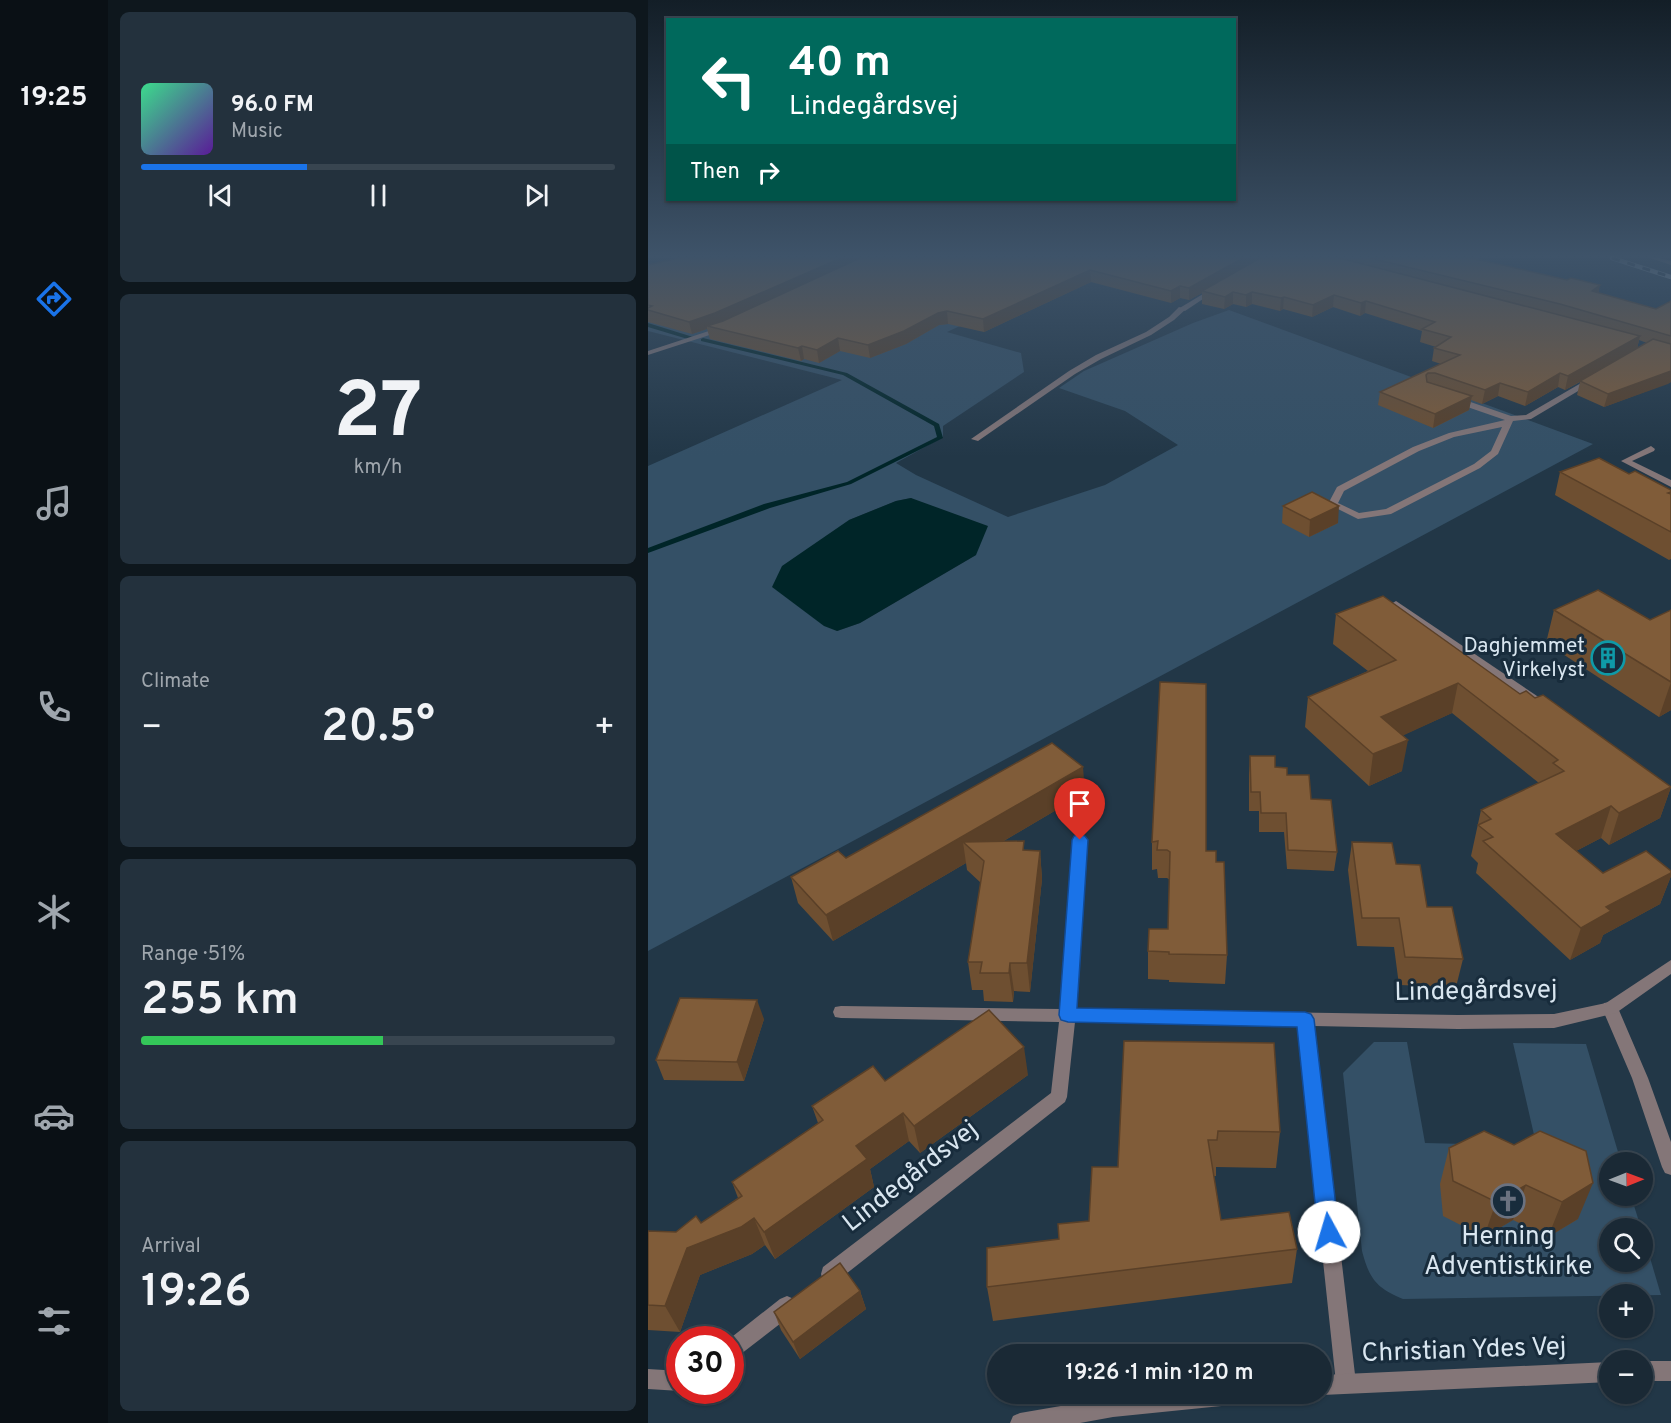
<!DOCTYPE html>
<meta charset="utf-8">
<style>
body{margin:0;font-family:Overpass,sans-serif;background:#23313d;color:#f1f3f6;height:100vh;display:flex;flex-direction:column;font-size:22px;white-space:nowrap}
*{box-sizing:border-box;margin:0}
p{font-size:20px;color:#9fa6ad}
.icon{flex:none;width:33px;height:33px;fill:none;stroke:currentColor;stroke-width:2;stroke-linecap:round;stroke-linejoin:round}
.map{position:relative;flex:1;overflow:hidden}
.details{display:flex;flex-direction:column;gap:12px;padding:12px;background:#0e171d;width:540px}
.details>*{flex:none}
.banner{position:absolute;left:18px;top:18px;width:570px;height:183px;border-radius:0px;box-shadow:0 2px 4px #0004,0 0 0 2px #384550;background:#00695c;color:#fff;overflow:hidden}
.needle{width:39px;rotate:89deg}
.fabs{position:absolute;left:951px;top:1152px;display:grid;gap:12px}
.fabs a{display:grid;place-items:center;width:54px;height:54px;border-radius:50%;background:#1a2935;box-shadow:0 2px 4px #0004,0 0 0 2px #384550;font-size:30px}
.speed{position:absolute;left:18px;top:1326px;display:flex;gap:12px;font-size:30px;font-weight:700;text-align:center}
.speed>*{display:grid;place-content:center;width:78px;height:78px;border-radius:50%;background:#1a2935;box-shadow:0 2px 4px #0004,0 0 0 2px #384550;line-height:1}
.speed .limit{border:9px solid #d22;background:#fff;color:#111}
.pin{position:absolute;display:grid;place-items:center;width:51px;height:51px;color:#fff;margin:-62px -26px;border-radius:50% 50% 50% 0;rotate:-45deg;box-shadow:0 0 6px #0007}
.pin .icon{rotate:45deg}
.me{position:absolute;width:66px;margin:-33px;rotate:354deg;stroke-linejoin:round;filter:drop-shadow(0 0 4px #0008)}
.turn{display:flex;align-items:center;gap:21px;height:126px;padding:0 24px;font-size:27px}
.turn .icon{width:78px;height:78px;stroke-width:2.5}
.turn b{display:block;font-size:42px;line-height:51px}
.then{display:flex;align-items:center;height:57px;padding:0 24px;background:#0003;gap:12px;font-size:22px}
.big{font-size:45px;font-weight:600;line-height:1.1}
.details .tile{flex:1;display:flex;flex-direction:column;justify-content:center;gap:9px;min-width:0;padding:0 21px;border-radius:9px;background:#23313d}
.details .dial{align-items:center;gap:0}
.dial b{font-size:78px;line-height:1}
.song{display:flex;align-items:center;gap:18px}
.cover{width:72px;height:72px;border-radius:9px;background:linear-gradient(135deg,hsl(150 70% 55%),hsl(270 70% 35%))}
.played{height:6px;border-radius:3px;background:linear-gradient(90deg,#1a73e8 35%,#384550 35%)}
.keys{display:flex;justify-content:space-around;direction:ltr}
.heat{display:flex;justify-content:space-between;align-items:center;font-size:33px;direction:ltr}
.charge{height:9px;border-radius:4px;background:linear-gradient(90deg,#34c759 51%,#384550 0)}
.trip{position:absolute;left:339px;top:1344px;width:345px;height:60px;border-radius:30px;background:#1a2935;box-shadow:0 2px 4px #0004,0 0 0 2px #384550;font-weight:600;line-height:60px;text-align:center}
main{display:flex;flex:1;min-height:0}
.tabs{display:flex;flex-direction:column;width:108px;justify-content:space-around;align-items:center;background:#0a1015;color:#9fa6ad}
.tabs .icon{width:42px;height:42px}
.tabs .selected{color:#1a73e8}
.tabs b{font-size:27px;color:#f1f3f6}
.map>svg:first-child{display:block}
.green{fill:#345066;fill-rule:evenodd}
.water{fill:#002528}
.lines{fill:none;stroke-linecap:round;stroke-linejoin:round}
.stream{fill:#002528;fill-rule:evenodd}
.service{fill:#847678;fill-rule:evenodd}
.minor{fill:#847678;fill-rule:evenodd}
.tertiary{fill:#847678;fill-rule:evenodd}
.rail-casing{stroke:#a0b0bb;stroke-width:4.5}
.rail{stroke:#182c3c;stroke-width:3;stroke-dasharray:8;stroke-linecap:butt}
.wall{fill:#6e4f31;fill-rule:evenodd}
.shaded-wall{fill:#5a4028}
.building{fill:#805c39;stroke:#5a4028;stroke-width:1.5}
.route{fill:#1a73e8;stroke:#114b97;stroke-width:1.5}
.labels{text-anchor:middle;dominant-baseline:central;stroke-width:6;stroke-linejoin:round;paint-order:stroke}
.poi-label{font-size:21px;fill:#d9e6f0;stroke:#182c3c;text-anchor:end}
.near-street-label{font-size:26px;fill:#d9e6f0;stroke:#182c3c}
.near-poi-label{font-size:26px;fill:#d9e6f0;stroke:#182c3c}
</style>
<main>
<nav class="tabs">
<b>19:25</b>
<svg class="icon selected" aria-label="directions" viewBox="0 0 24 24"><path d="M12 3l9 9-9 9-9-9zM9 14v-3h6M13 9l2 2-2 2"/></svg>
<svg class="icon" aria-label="music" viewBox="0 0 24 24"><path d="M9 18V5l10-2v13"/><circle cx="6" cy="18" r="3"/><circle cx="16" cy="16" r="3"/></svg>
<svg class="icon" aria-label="phone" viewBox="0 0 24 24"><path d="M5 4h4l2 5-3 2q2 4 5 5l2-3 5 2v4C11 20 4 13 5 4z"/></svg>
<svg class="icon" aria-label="climate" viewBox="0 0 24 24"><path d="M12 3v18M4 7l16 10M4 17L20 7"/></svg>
<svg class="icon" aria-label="car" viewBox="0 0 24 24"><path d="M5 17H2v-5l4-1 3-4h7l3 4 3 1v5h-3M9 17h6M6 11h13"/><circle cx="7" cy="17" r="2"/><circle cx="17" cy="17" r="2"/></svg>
<svg class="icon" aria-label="filters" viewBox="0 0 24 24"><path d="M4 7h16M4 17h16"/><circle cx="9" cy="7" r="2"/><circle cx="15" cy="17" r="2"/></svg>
</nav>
<section class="details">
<div class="tile">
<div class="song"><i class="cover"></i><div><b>96.0 FM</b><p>Music</p></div></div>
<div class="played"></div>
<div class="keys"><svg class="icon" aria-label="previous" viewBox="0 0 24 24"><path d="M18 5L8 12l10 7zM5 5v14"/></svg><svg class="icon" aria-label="pause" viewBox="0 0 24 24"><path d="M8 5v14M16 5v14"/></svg><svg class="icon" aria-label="next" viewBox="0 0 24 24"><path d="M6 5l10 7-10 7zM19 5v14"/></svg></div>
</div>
<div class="tile dial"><b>27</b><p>km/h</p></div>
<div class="tile"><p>Climate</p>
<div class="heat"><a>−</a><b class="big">20.5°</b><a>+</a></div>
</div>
<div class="tile"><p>Range · 51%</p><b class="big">255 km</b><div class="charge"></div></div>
<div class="tile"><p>Arrival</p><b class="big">19:26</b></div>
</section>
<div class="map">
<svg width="1023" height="1423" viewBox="0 0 1023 1423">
<rect width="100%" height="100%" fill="#223747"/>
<g class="green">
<path d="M373,258L430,271L299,332L373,353L376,372L295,426V437L248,463L268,475L360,517L457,485L530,445L477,411L411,388L436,371L545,323L581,310L945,444L0,951V466L194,380L0,331V294ZM263,498L328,555L212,623L189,631L201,520L248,501Z"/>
<path d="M726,1042H759L777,1143L817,1144L895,1174L865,1043L938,1044L973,1162H962V1196H983L993,1228H962V1262H994L995,1234L1013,1295L755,1299C728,1288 721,1278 714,1251L695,1073Z"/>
</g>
<path class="water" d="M263,498L340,526L328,555L212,623L189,631L176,626L124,587L134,566L201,520L248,501Z"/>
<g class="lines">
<g class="stream">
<path d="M0,323L45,337L46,338L43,340L0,327Z"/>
<path d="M55,338L199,373L291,424L295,438L203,484L122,508L0,553V548L116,504L199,482L289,437L286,426L195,375L53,341V339Z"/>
</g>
<g class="service">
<path d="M1002,258H1011L1023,261V265Z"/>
<path d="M531,307L538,309L526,320L503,335L453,359L427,374L330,441L323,439L421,371L448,355L498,332L521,317Z"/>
<path d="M73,327L80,329L0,355V351Z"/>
<path d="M940,379L947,381L883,419L865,421L850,454L832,468L743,514L710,519L680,504L689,487L765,447L801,433L857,420L805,402V398H811L863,416L878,415ZM854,427L843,451L826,464L738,509L711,513L690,503L696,491L771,451L806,437Z"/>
<path d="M962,1002L968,1003L970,1008L1000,1078L1023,1142V1175L1017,1173L1014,1167L984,1078L954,1008L956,1003Z"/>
</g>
<g class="minor">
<path d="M565,288L570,289L537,311L530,309Z"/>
<path d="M1003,446L1007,449L1006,451L984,461L1023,480V487L973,461Z"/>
<path d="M748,601L892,698L894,701L892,704H884L744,606L743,604Z"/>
<path d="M432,835L437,837L439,840L428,1009L810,1015L906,1014L958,1003L1023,960V974L968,1013L906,1028L810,1029L666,1026L708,1383L705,1390L698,1393L691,1390L688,1383L650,1026L427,1022L419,1097L417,1102L189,1281L182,1283L175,1281L173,1274L175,1267L403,1093L411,1022L193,1018L187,1017L185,1012L187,1007L193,1006L413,1009L425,840L427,837Z"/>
<path d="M139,1296L146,1299L149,1306L146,1313L89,1357L82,1360V1340H80L132,1299Z"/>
<path d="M0,1369L32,1371V1390H33L32,1391L0,1389Z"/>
</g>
<g class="tertiary">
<rect x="994" y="1361" width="29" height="20"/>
<path d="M962,1362V1382L674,1395L670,1394H674V1375Z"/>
<path d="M497,1394H603L600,1401L593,1404L465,1417L432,1423H362L365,1416L372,1413L465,1397Z"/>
</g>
<g class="rail-casing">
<path id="rail" d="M964,258L1023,277"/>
</g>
<use href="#rail" class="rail"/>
</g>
<g class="wall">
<path d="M30,258H832L831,259L1008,309L1023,301V382L956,407L929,395L932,382L917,390L910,387L877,406L850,396L834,404L823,400L821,410L785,428L730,405L732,392L793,364L784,361L786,348L788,347L772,342L774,331L717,313L712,316L685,307L664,317L635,309L632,311L604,304L598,307L585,304L576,309L554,304V293L541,300L532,298L523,303L443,282L336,332L300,324L291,325L258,344L222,358L192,351L171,363L156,359L153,361L62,339L59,329L44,334L0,322V265ZM991,340L999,343L989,349Z"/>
<path d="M912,472L981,474L1023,490V559L1021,560L907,495Z"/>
<path d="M635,506L690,523L661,537L634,523Z"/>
<path d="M906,610L1002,620L1023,610V710L1011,717L898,643Z"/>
<path d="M688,614L872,694L887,698L1023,787L1012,818L961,845L953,838L928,851L955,873L1023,871V876L1012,904L955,935L952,943L922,960L828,873L830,863L823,856L833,810L891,783L804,713L755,735L754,771L721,786L657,727L660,697L720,671L685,644Z"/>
<path d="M512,682L558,851L568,862L579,955L577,984L521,982V980L500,979V951L520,929L522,880L519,878H510L509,869L504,870V842Z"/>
<path d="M602,756L627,767L639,775L663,799L689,852L686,871L639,869L636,832H611V811H601V774Z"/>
<path d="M437,793L354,842L377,850L392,851L394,879L382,992L366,991L365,1002L336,1001L335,990H324L320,962L333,883L319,870L318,863L185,941L150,903L143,877L198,858Z"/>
<path d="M704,842L748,864L779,907L815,959L808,987L751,985L746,947L709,946L700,870Z"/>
<path d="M116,1019L96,1081L16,1080L8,1060Z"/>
<path d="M626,1043L632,1132L628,1168L568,1167V1176H566L573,1220L649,1249L644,1283L345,1321L339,1287L441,1221L470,1167Z"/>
<path d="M380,1075L272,1153L261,1141L222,1169L226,1187L127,1259L117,1245L104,1254L52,1275L32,1332L0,1330V1231L28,1232L53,1223L90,1198L84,1182L170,1123L164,1106L237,1081Z"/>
<path d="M866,1145L930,1219L900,1237L865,1220L836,1237L795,1216L792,1184L801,1148Z"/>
<path d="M212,1291L218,1309L152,1359L133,1330L126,1312Z"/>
</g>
<g class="shaded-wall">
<path d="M193,258H221L70,326H59V329L44,334L41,322Z"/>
<path d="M595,258H615L554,291V293L541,300V288Z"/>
<path d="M442,270L443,282L336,332L335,319Z"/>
<path d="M952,285L950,297L944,291Z"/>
<path d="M532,286V298L523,303V291Z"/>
<path d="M585,292V304L576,309L577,297Z"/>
<path d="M604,292V304L598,307V295Z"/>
<path d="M686,295L685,307L664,317L665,305Z"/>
<path d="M636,297L635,309L632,311L633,298Z"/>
<path d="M718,301L717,313L712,316L713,303Z"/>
<path d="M299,311L300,324L291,325L258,344L222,358L220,345L290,313Z"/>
<path d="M992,336L989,349L917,390L920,376Z"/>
<path d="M190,338L192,351L171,363L169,350Z"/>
<path d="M154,346L156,359L153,361L150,348Z"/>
<path d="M1023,371V382L1020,384L956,407L960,394Z"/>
<path d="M912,373L910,387L877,406L880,392Z"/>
<path d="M852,383L850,396L834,404L837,390Z"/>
<path d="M824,396L821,410L785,428L787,414Z"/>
<path d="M691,506L690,523L661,537L662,520Z"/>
<path d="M1023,682V710L1011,717Z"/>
<path d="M810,683L804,713L728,748L733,717Z"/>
<path d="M760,740L754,771L721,786L725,754Z"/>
<path d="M435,767L437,793L330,856L315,842L318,863L185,941L178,915Z"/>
<path d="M1023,787L1012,818L961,845L971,813Z"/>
<path d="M963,806L953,838L899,866L908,834Z"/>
<path d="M392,851L394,879L382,992L379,963Z"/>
<path d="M1023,873V876L1012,904L955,935L952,943L922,960L933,928L958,907Z"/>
<path d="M362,963L366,991L365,1002L361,973Z"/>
<path d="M109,1000L116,1019L96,1081L89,1062Z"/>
<path d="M376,1047L380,1075L272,1153L266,1126Z"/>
<path d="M255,1113L261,1141L222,1169L226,1187L127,1259L116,1232L208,1146Z"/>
<path d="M945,1183L930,1219L900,1237L914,1202Z"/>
<path d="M878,1185L865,1220L836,1237L848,1202Z"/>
<path d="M106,1218L117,1245L104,1254L52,1275L32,1332L17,1306L39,1248Z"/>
<path d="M212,1291L218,1309L152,1359L145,1342Z"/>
</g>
<g class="building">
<path d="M30,258H193L67,313L41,322L0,310V308L4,306L0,305V265Z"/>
<path d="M212,258H595L541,288L532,286L523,291L442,270L335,319L299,311L290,313L256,331L220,345L190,338L169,350L154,346L150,348L59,326L75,321Z"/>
<path d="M612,258H692L992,336L920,376L912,373L880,392L852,383L837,390L787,373H780L778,375L779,382L824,396L787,414L732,392L812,355L786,348L803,337L774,329L787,322L718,301L713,303L686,295L665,305L636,297L633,298L604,292L598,295L585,292L577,297L554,291Z"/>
<path d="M722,258H824L919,280L923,278L952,285L944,291L1008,309L1023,301V336L912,304Z"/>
<path d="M1005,339L1023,344V371L960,394L932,381Z"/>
<path d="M951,458L981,474L987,471L1023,490V492L1020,493L1023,494V532L912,472Z"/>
<path d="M664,492L691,506L662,520L635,506Z"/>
<path d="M950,590L1002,620L1023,610V682L906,610Z"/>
<path d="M735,596L872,694L878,691L887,698L895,695L1023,787L971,813L963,806L908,834L955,873L998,851L1023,871V873L958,907L963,911L933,928L835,841L845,837L830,825L843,819L833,810L916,771L905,763L910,760L810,683L733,717L760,740L725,754L660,697L748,660L688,614Z"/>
<path d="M512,682L558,684V851H568V862H576L579,955L521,954V952L500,951L501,929H520L522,852L519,850H509L510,841L504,842Z"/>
<path d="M404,743L435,767L178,915L143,877L190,851L198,858Z"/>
<path d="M602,756H627V767L639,768V775H661L663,799L683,800L689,852L640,850L638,813H613L612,792H603Z"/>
<path d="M376,841L375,850L392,851L379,963H362L361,973H332L334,962H320L336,861L315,842Z"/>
<path d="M704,842L744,843L748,864L772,865L779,907H804L815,959L757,957L751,918H714Z"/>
<path d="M32,998L109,1000L89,1062L8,1060Z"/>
<path d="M341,1010L376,1047L266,1126L255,1113L208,1146L219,1159L116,1232L106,1218L93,1227L39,1248L17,1306L0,1305V1231L28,1232L48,1216L53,1223L94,1196L84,1182L175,1120L164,1106L225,1066L237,1081Z"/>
<path d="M476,1041L626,1043L632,1132L570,1131L569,1140H560L573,1220L641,1212L649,1249L339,1287V1248L411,1239L410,1224L441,1221L444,1167H470Z"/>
<path d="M836,1131L866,1145L892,1131L938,1151L945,1183L914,1202L878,1185L848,1202L805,1181L801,1148Z"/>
<path d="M192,1263L212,1291L145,1342L126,1312Z"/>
</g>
<linearGradient id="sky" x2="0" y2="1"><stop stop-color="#131e27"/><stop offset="0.56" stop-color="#3e5369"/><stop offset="1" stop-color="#3e5369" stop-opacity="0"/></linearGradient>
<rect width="1023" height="457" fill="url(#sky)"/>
<path class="route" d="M432,834L437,836L440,840L429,1008L657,1012L663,1014L666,1019L691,1232L688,1239L681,1242L673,1239L670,1232L649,1027L420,1022L413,1020L411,1015L424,840L426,836Z"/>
<defs>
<g id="building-ring" transform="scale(1.725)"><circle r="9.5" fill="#182c3c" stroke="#0f9aa8" stroke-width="1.5"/><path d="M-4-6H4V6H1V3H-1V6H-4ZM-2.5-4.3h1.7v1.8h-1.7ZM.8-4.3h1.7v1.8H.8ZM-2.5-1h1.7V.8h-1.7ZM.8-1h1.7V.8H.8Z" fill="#0f9aa8"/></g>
<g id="church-ring" transform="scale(1.725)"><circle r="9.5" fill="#182c3c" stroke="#6b7280" stroke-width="1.5"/><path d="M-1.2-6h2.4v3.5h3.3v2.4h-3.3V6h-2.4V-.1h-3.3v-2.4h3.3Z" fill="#6b7280"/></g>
</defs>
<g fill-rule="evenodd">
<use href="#building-ring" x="960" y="658"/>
<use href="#church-ring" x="860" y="1201"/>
</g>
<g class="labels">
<g class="poi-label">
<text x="937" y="646">Daghjemmet<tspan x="937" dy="24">Virkelyst</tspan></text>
</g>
<g class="near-street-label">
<text transform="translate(828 992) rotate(-1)">Lindegårdsvej</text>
<text transform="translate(263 1177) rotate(-38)">Lindegårdsvej</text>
<text transform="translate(816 1351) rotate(-2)">Christian Ydes Vej</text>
</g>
<g class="near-poi-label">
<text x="860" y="1237">Herning<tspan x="860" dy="30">Adventistkirke</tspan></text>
</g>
</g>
</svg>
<div class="fabs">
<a><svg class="needle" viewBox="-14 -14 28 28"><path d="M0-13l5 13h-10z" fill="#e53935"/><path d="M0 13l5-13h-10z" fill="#9fa6ad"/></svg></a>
<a><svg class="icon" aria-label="search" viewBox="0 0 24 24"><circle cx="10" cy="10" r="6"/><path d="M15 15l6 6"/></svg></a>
<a>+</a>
<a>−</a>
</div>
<div class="speed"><div class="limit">30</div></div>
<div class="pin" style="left:432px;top:840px;background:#d93025"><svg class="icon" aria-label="arrive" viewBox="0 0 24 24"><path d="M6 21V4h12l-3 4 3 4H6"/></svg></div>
<svg class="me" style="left:681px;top:1232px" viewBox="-20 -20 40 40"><circle r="19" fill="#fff"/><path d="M0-13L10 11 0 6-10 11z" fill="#1a73e8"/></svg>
<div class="trip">19:26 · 1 min · 120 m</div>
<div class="banner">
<div class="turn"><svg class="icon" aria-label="left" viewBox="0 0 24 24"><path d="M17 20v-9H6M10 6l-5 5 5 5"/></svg><div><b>40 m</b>Lindegårdsvej</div></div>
<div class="then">Then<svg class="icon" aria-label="right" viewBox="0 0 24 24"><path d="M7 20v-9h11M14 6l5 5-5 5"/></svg></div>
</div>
</div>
</main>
